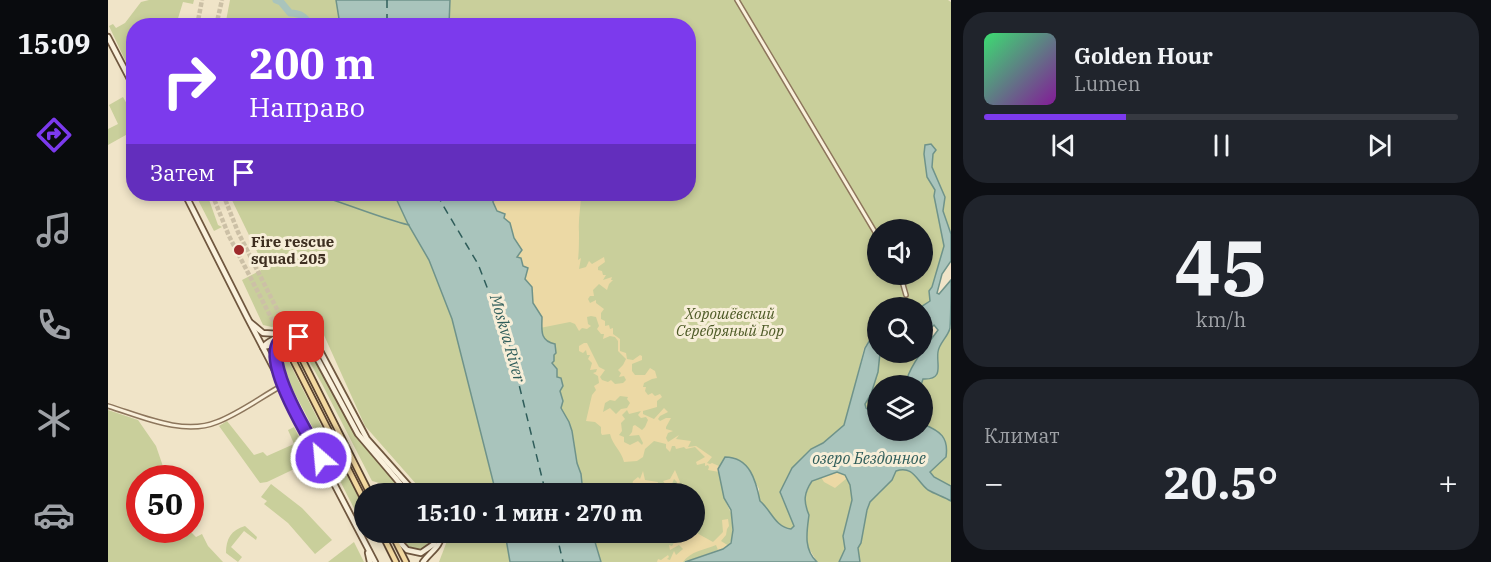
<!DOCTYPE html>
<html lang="ru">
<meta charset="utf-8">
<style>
body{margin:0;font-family:"IBM Plex Serif",serif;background:#20242c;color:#f1f3f6;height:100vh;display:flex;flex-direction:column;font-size:22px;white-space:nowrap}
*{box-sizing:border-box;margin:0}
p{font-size:20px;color:#9ea1a6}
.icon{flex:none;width:33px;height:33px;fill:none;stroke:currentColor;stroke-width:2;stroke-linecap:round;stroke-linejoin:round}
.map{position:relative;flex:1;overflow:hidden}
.panel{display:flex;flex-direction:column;gap:12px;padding:12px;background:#0d0f14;width:540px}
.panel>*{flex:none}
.hud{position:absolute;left:18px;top:18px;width:570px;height:183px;border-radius:24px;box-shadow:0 3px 9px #0003;background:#7c3aed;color:#fff;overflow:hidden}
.controls{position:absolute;left:759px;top:219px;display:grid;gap:12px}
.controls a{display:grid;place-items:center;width:66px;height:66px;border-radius:50%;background:#171b24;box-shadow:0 3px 9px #0003;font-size:30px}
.speed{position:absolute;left:18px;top:465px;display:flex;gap:12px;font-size:30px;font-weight:700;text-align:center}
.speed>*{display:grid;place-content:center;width:78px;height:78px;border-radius:50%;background:#171b24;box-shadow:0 3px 9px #0003;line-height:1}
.speed .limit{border:9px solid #d22;background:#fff;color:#111}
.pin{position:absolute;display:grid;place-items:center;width:51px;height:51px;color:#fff;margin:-26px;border-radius:12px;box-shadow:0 3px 9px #0006}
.me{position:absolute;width:66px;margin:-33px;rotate:333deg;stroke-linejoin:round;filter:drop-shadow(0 0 4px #0008)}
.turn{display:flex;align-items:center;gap:21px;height:126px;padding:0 24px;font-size:27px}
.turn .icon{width:78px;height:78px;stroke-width:2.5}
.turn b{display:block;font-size:42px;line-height:51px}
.then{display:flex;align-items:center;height:57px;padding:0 24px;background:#0003;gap:12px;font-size:22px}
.big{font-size:45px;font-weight:700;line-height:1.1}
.panel .widget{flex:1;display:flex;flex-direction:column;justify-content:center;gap:9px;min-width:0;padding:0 21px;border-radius:24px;background:#20242c}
.panel .dial{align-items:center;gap:0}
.dial b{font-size:78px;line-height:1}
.song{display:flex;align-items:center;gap:18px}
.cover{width:72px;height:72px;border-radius:9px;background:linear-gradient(135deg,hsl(140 70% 55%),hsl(290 70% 35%))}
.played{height:6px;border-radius:3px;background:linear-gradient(90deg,#7c3aed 30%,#363941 30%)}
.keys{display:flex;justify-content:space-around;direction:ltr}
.heat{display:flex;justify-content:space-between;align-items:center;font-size:33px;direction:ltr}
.trip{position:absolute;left:246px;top:483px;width:351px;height:60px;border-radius:30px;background:#171b24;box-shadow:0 3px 9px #0003;font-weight:700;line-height:60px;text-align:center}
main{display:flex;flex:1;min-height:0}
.tabs{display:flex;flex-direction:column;width:108px;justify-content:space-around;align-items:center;background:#090b0e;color:#9ea1a6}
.tabs .icon{width:42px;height:42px}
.tabs .current{color:#7c3aed}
.tabs b{font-size:27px;color:#f1f3f6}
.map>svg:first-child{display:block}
.green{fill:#c9cf9b;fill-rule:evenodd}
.sand{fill:#ecd9a5;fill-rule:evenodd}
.water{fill:#a9c4bc;stroke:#6f938a;stroke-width:1.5}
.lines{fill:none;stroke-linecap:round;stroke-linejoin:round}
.stream{stroke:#6f938a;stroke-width:1.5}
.river{stroke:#a9c4bc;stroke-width:7}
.ferry{stroke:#2f5d5a;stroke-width:1.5;stroke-dasharray:8 6;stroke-linecap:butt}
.primary-tunnel{stroke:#ccc0a6;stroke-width:4.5;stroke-dasharray:4.5 2;stroke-linecap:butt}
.street-casing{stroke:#8d765c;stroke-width:6}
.secondary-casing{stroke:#6f573f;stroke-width:8}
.primary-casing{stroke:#5b4430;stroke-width:8}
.street{stroke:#faf1dc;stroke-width:3}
.secondary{stroke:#faf1dc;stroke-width:4.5}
.primary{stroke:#f3d9a0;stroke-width:4.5}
.route-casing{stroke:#51269a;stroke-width:15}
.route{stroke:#7c3aed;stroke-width:10}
.poi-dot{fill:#9e2a2b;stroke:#f7eed8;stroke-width:2}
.labels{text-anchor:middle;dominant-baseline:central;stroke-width:6;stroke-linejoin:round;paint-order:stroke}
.poi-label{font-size:15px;font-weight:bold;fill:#3d2e20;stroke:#f7eed8;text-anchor:start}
.park-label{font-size:15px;font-style:italic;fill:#4d5a26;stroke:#f7eed8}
.water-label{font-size:16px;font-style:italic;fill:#2f5d5a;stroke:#f7eed8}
</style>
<main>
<nav class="tabs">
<b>15:09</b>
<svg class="icon current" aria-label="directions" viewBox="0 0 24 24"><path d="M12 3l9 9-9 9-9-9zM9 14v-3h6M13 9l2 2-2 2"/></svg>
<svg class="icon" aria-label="music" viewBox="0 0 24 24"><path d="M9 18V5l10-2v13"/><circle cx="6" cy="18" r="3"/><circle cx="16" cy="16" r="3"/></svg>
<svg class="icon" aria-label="phone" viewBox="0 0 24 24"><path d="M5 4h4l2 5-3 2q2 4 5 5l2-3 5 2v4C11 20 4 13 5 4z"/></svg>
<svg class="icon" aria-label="climate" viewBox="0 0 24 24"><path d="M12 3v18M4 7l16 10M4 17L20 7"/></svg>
<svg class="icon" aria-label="car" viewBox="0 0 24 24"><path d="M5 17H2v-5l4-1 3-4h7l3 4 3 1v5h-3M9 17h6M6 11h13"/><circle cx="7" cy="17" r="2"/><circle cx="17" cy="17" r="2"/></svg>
</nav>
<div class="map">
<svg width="843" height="562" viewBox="0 0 843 562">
<rect width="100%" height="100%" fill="#f0e4c8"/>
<g class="green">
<path d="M41,0H86L85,4L75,2L68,25L26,26L25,77L1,26L5,24L8,28L17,23L33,2Z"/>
<path d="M122,0H228L232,25L117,26Z"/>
<path d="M342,0H840L843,2V234L835,211L832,188L824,167L825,154L828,150L817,145L816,154L819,166L818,171L827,190L830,215L836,242V252L825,291L821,294L822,301L813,307L770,308L769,328L756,348L737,425L715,443L703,449L684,468L672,494L686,525L682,531L673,529L651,502V489L638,465L628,458L617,457L610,469L616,498L623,513L625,534L621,546L577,562H493L487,541V533L586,532V494L475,493L473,474L469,463L464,431L461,422L453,408L455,401L452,391L455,386L453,378L449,377V369L444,362L442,343L436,338L385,202V194H580V26H341ZM770,230H814V274H770Z"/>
<path d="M15,97L25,115V131L0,145V129L10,124L1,105Z"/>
<path d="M87,194H99L110,225L114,227L106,231Z"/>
<path d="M121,194H286L300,224L321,260L344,319L388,493H316L257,426L215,333L201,321L194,320L164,327L155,325L134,280L157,268Z"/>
<path d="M843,326V486L826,477L822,473L826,467L838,457C838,434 835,434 815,424V411L822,405L821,398L813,386L815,379C839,379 827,361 831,349C834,341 840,335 843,326Z"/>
<path d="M182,339H186L179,342L176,352L235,469H237L239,472L256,510V528L226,469L225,460L214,438H212L206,430L170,361C168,351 172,343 182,339Z"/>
<path d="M189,339L200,346L249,435L289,484L283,486L264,481L214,384Z"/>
<path d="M772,353H814L801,374L797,385L770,386L769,416L761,412L757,405C768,386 767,372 772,353Z"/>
<path d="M0,410L30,420L48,446L59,478H32V530H81L88,537L94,534L100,546L115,562H0Z"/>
<path d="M119,421L146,455L155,452L159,456L186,444L180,430L186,427L203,461L159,482L152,483L111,426Z"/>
<path d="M794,469L807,474L822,491L843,501V562H752L750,548L753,542L755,525L762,502L773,492L788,471Z"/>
<path d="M720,475H737L742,485L744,500L735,536L737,549L731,562H709L699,545V524L701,517L696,498L704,481Z"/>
<path d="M163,484L194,508L224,540L207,554L180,523L156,504L159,501L153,497Z"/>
<path d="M137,526L149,537L148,540L136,531L123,547L134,557L130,562L118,553C118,539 123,530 137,526Z"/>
<path d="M290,533H326L325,539L320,546C304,554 297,546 290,533Z"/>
<path d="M342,533H397L402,562H331Z"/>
<path d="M246,542L256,562H220Z"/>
</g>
<g class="sand">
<path d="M407,194H473C473,206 470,219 471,232C471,242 471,251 470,260L473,258L471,269L478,267L481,261L484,264L496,257L497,262L490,267V270L494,271L495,275H498L495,280L504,277L503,280H505L501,284L499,290L491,284L485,290L486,296H482L480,299L482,303L488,300V303L496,309L493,313V319L497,321V326L501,325L502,329L505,328V334L512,339V351L518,353L519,359L525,360L532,355L534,356V360L524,364V371L527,375H537L542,368L547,371L549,378L544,379L536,383L535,387H538L537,391L540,395L544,393L547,396L552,394L554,397L549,401V407L535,411V414L546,419L556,408L560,412L552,416L550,419L552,421L558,418H563L558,427V429L565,431L560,433L558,438L560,442L571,435L568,439L583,441L580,447L588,446L604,457L599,463L602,464L604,463L611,466V472L600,470L601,467L600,465L597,466V463L589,465L588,462L597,457L587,447L578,449L576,447L568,449L567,446H564L562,452L558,448V444L546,441L537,449L535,457L529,461L516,462C513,450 505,446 502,434L494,435L493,433V427L487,422L478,421L484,395L488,390L486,386L491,383L490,376L485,373L488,372L489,369L482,370L484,363L480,359L482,355H479L478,350L475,353L471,351V346L476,343H479L491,367L497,370L492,377L494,380L500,382L503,380L507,384L515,383L518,380L516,376L511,377L513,373L510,370L515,365L518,359L510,351V341L507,337L502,336L495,339L496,334H493L489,329L491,326L488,317L483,316L479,317L480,324L483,326L479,329L474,328L471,331L467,324L462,322L432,328L434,317L425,303L417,279L419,274L409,257L414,250L406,238L394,212L389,211L385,202ZM512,396L520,397L519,399L522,403L519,408L513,409L508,414L502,408L495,412L497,403L502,400L507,401ZM519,410L521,414L533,411L530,415L533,418L538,417L540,420L537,427L534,430L527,425L525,426L524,432L521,436L531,435L535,443L534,445L530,441L522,445L516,442V437L511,435L514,431L513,423L517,419L514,415Z"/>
<path d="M567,470L572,482L570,484L573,487L572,489L569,487V482L566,479L564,484L558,489V493C548,494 538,493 532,484L528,489L524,486L525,481L530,477L532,479L535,471L537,480L550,482L549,486L542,485V490L548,489L551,492L559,486L555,481L562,479Z"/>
<path d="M729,472L735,473L739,478L727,488L716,482L713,477Z"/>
<path d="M620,519L621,526L619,529L618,535L613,541L621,546L610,550L608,545C596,550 583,551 575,562H549L550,559L553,560L560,555L561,557L559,559L562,560L566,551L568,555L575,549L571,545L562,550L561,545L564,546L567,541L568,543L570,541L566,533H574L573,537L575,538L580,533L587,532L605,542L615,532L614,520Z"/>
</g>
<g class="water">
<path d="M228,0H342L341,25H232Z"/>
<path d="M823,144L828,150L825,154L824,167L837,197L835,211L843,234V261L834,274L829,293L831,294L843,280C843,295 843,313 842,328C840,337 831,343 830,352C828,364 837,380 815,379L813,385H797C802,364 818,347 830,330L826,325L815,336L813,307L822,301L821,291L824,287L836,246L826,196L827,190L819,177L816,154L817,145Z"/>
<path d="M286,194H385V202L389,211L397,214L396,218L402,223L406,238L414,250L409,257L413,258L415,266L420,268L417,279L424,287L425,303L434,317C434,329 431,341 447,344L448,353L446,355V361L444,363L449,369V377L453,378L455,386L452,391L455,401L453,408L461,422L464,431L469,463L473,474L475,493H388L344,319L321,260L300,224Z"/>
<path d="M769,328L770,352L772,353L770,372L763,394L757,404L758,408L769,416L770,430H814L815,424C832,431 841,437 838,457L822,472L826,477L843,486V501C836,497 827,494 820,490C809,482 806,465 788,471L784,480L762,502L759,510L753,543L750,548L752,562H731L737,549L735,536L744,500L742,485L737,475L729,472L704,481C696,493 695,501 701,515C699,531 695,549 709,562H577L615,549L623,543L625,530L623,510L616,498L610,469L617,457C642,457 648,481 652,501C663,510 667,527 683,529L686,526L672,492L684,468L703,449L715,443L736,425L757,348Z"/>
<path d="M397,533H487V542L493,562H402Z"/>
</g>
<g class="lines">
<path class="stream" d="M205,194C238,203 269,217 301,225"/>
<path class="river" d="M168,0L173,2L182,13C193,13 197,17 204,26"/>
<g class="ferry">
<path d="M279,0V26"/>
<path d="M330,194L333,202L370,264L401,344L438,494"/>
<path d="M448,532L455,562"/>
</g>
<g class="primary-tunnel">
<path d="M89,26L94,0"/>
<path d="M108,26L114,0"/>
<path d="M104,194L121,236L182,354"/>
<path d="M115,194L130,232L187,345"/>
</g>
<g class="street-casing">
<g id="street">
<path d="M629,0L770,237"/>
<path d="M792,274L798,295"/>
<path d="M0,406C33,416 75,436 109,422C132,413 153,397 175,385"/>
</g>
</g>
<g class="secondary-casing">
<g id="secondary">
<path d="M0,37L26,87"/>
<path d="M77,194L139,317L267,562"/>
<path d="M143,323L155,333L172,334"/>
<path d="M155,347C159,342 165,340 171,336C189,327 201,333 211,349L259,439L308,494"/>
<path d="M155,347C173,345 184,328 201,343L250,434L301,494"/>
<path d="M169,369L167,354L171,343"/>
<path d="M287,537L299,550L313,553L326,544L328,532"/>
<path d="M260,553L262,562"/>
<path d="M315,562C323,551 333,547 334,532"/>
</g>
</g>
<g class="primary-casing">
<g id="primary">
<path d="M187,345L262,494"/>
<path d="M182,354L256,500"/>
<path d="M273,532L288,562"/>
<path d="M283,532L298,562"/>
</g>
</g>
<use href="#street" class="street"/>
<use href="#secondary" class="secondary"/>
<use href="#primary" class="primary"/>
</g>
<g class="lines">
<g class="route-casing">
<path id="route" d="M191,337C132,329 203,440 213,458"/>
</g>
<use href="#route" class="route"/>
</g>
<circle class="poi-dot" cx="131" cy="250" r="6"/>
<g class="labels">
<g class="poi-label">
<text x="143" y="241">Fire rescue<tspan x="143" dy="17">squad 205</tspan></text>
</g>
<g class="park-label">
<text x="622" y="313">Хорошёвский<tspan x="622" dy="17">Серебряный Бор</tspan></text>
</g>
<g class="water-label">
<text transform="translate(400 338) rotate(74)">Moskva River</text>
<text x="761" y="458">озеро Бездонное</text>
</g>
</g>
</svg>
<div class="controls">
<a><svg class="icon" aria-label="sound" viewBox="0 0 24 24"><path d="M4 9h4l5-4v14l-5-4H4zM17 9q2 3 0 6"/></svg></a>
<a><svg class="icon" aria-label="search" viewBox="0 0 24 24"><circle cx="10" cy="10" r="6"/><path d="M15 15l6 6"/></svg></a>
<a><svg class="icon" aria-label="layers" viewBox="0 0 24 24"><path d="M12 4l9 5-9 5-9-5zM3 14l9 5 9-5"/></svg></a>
</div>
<div class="speed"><div class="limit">50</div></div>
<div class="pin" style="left:191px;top:337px;background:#d93025"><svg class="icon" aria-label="arrive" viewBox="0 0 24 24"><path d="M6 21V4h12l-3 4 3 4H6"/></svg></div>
<svg class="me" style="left:213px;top:458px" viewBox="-20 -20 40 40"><circle r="17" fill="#7c3aed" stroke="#fff" stroke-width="3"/><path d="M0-11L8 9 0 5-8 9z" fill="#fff"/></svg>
<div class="trip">15:10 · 1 мин · 270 m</div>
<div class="hud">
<div class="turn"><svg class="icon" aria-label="right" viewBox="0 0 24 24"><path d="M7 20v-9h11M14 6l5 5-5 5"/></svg><div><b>200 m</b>Направо</div></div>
<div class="then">Затем<svg class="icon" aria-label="arrive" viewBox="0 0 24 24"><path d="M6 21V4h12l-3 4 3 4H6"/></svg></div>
</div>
</div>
<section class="panel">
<div class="widget">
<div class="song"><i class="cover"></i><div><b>Golden Hour</b><p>Lumen</p></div></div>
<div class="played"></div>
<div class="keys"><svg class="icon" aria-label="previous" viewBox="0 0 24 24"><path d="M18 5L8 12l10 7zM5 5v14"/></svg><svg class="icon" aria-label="pause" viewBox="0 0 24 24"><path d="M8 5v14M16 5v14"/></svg><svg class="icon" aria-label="next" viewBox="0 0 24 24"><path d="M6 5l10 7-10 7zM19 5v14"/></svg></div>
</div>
<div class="widget dial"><b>45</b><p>km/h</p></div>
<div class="widget"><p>Климат</p>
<div class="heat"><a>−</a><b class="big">20.5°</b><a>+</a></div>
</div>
</section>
</main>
